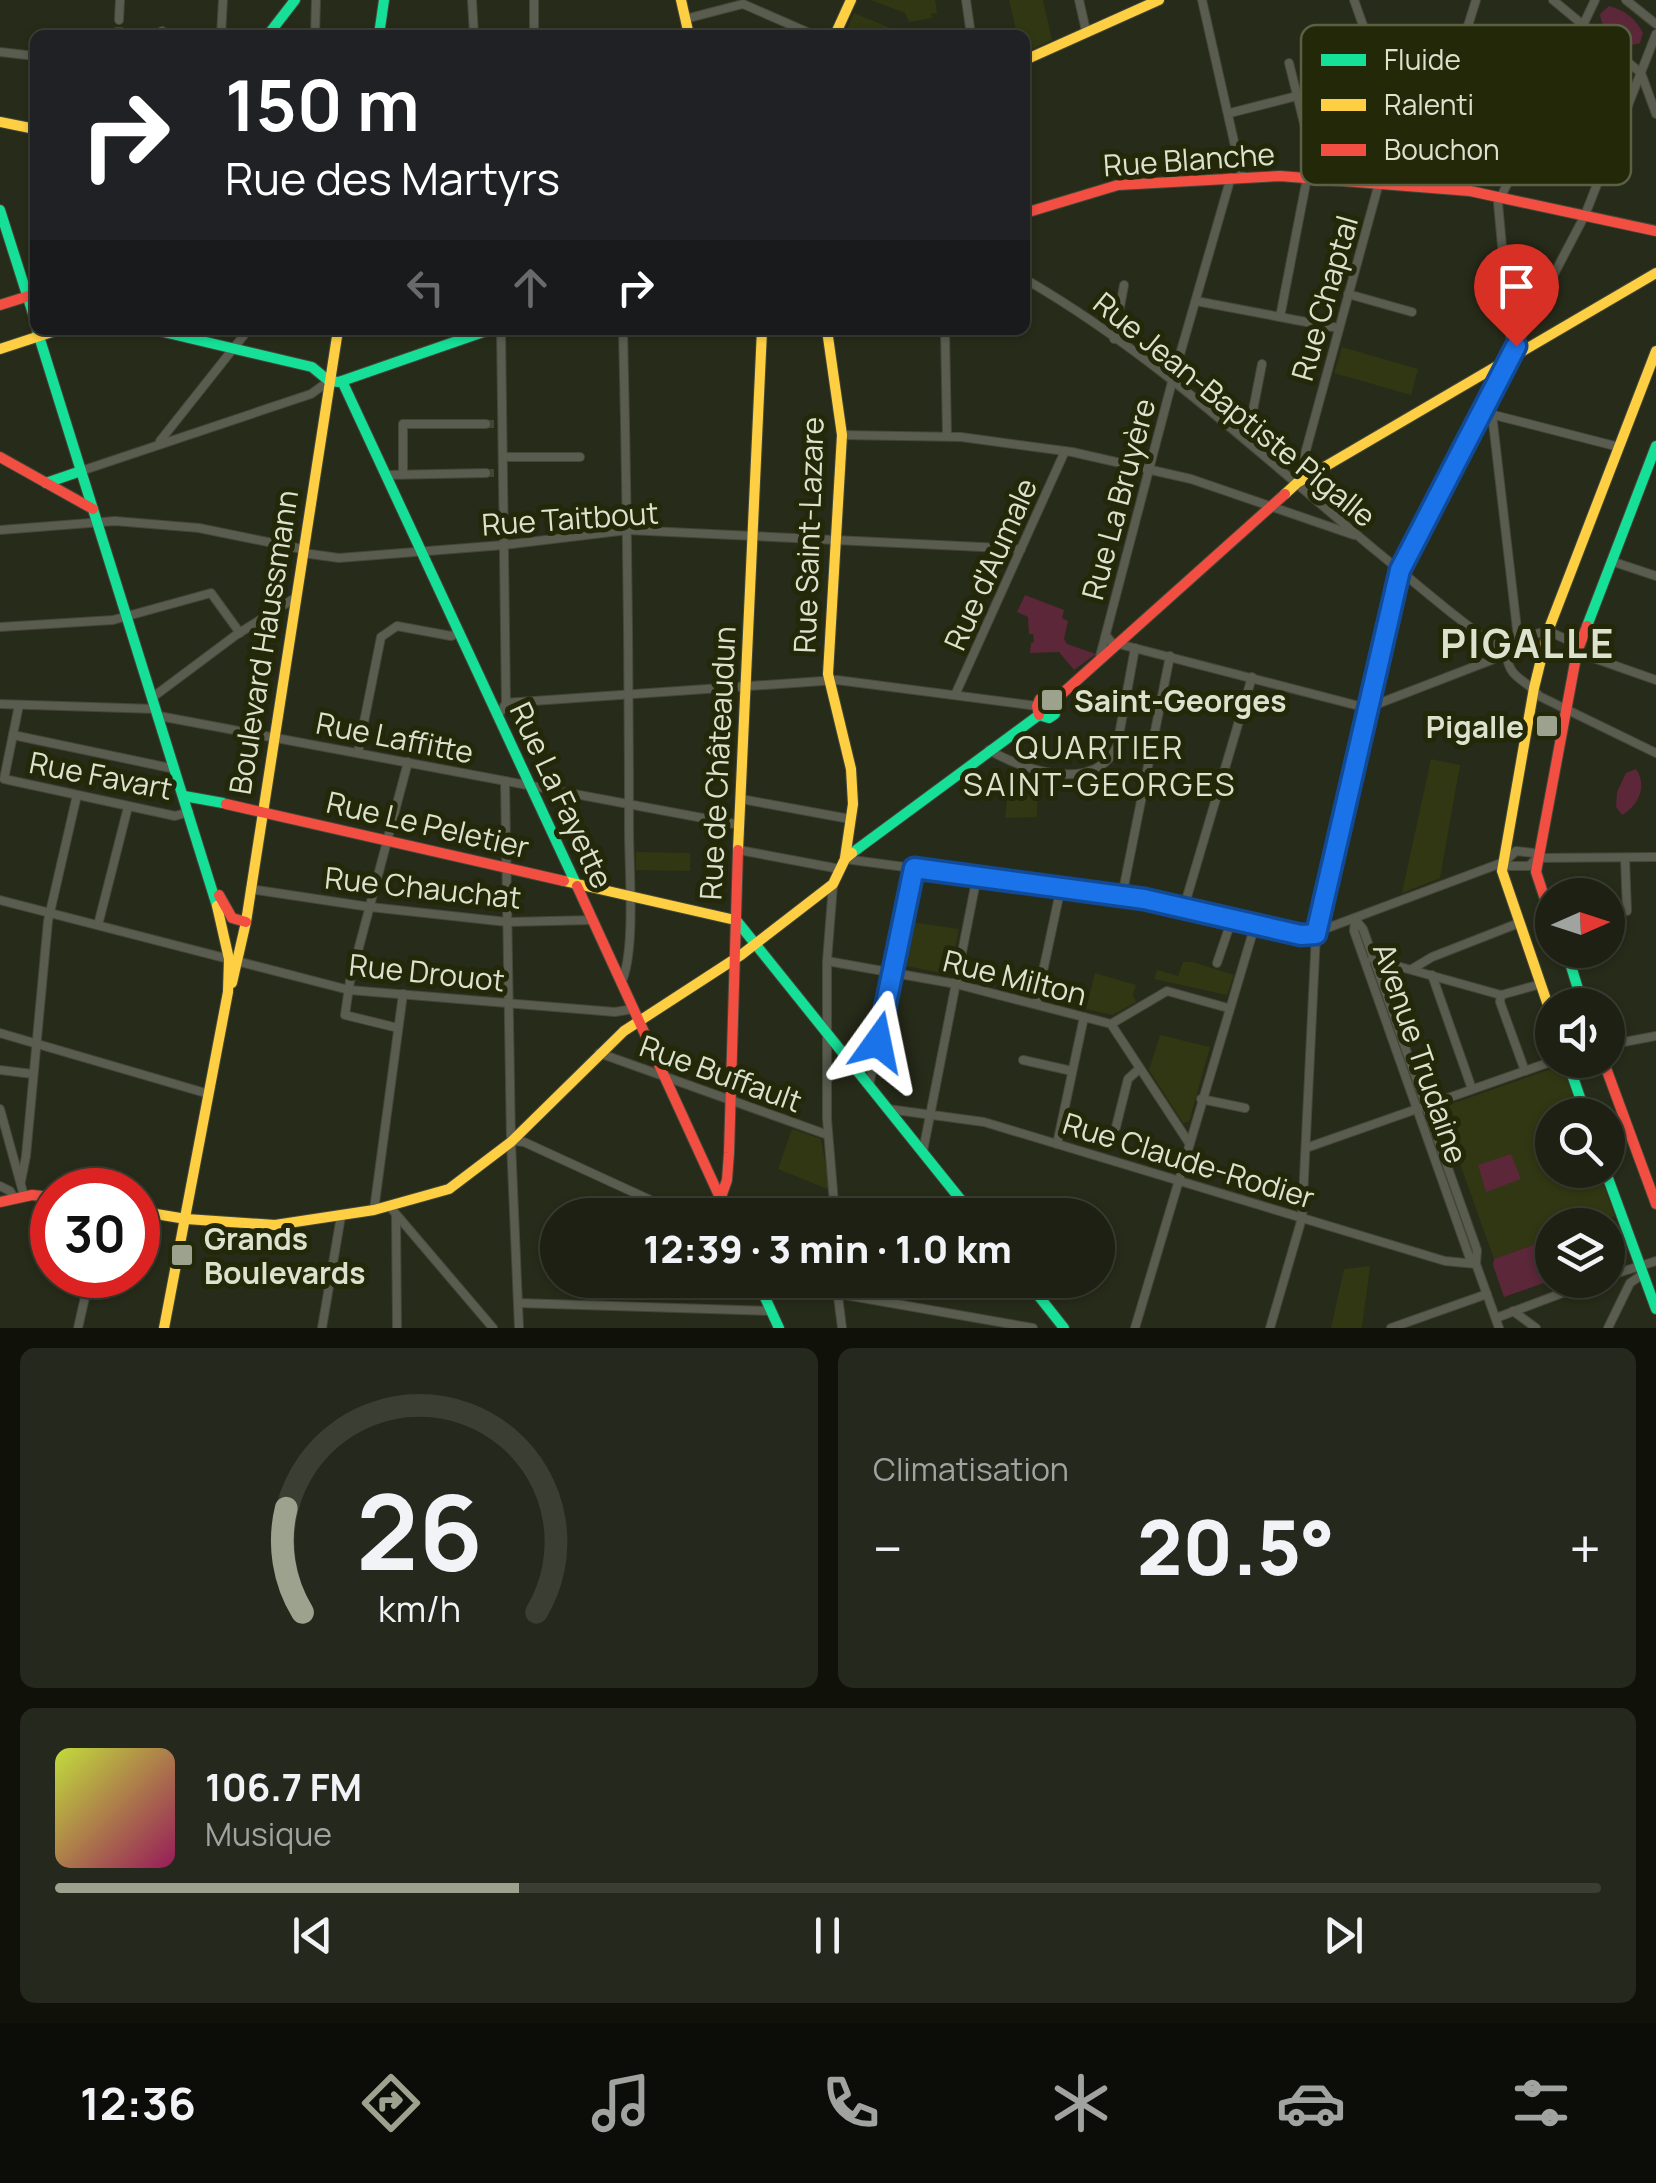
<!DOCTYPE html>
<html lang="fr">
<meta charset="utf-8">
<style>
body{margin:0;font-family:Manrope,sans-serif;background:#25281c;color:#f1f3f6;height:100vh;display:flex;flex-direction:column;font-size:38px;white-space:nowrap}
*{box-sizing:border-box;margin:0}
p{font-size:32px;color:#a0a3a0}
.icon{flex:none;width:55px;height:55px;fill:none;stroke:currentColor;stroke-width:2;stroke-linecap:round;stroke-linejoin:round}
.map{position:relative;height:1328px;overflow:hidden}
.details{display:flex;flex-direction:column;gap:20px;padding:20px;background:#10120a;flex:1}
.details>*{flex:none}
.guide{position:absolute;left:30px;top:30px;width:1000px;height:305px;border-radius:15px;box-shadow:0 2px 8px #0004,0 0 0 2px #3b3e33;background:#202124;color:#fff;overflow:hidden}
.needle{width:65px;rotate:87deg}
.controls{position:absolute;left:1535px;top:878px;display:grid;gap:20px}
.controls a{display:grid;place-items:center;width:90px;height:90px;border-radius:50%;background:#1d2013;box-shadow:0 2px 8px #0004,0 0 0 2px #3b3e33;font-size:50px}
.speed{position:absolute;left:30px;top:1168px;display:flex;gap:20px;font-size:50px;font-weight:700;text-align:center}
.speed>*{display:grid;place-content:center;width:130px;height:130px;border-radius:50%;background:#1d2013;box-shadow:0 2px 8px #0004,0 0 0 2px #3b3e33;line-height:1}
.speed .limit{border:15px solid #d22;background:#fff;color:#111}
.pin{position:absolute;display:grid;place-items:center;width:85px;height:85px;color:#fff;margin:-102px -42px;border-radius:50% 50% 50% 0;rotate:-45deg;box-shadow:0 0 10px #0007}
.pin .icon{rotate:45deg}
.me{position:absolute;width:110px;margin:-55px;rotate:12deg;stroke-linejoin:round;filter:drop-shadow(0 0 8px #0008)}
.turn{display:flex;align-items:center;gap:35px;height:210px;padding:0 30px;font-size:45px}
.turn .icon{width:130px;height:130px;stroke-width:2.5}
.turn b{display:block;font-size:70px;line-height:85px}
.lanes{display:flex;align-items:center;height:95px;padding:0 30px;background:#0003;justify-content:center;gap:50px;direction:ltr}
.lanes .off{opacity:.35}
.big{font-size:75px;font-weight:800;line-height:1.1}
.details .tile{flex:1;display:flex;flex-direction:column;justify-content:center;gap:15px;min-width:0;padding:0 35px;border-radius:15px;background:#25281c}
.details .dial{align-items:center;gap:0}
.dial svg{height:260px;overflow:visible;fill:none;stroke:#3b3e33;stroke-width:7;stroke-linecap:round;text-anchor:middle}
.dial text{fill:#f1f3f6;stroke:none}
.song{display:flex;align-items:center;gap:30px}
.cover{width:120px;height:120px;border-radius:15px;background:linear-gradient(135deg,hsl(70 70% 55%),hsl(330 70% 35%))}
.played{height:10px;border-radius:5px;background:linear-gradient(90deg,#9da28f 30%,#3b3e33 30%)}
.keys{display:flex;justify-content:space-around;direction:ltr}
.heat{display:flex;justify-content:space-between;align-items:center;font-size:55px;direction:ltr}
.details .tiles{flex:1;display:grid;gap:20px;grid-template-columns:1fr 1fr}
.tile:last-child{grid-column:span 2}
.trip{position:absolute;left:540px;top:1198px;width:575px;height:100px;border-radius:50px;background:#1d2013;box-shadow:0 2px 8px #0004,0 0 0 2px #3b3e33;font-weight:800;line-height:100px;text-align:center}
.menu{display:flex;height:160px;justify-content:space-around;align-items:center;background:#0c0d08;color:#a0a3a0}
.menu .icon{width:70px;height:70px}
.menu .current{color:#9da28f}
.menu b{font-size:45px;color:#f1f3f6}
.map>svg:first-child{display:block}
.built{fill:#313712}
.green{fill:#5b2739}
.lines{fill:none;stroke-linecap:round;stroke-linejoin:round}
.street-tunnel{stroke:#424634;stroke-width:8;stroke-dasharray:8 4;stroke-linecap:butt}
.street-casing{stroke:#434738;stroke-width:10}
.fast-casing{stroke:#434738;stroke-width:12}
.slow-casing{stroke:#434738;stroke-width:12}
.jam-casing{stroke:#434738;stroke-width:12}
.street{stroke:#595c4f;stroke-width:8}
.fast{stroke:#16e098;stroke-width:10}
.slow{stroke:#ffcf43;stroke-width:10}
.jam{stroke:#f24e42;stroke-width:10}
.route-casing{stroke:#114b97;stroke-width:25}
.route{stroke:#1a73e8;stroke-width:18}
.poi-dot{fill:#9da28f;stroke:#232808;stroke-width:4}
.labels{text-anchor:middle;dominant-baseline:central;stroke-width:10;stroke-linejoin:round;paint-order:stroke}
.street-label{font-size:30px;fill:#dde2cf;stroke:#232808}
.poi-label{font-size:30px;font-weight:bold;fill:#dde2cf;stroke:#232808;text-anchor:start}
.neighbourhood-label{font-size:32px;letter-spacing:2.5px;fill:#dde2cf;stroke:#232808}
.district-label{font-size:40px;font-weight:bold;letter-spacing:2.5px;fill:#dde2cf;stroke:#232808}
.key{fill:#232808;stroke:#5b6044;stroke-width:2.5}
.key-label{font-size:28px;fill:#dde2cf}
</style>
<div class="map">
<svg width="1656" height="1328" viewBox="0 0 1656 1328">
<rect width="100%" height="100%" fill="#272b19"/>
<g class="built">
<path d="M871,0H935L937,13L931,14L932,18L909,22L905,13Z"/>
<path d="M1009,0H1043L1052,40L1025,52V35H1017Z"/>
<path d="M854,13L902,33L906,35H860L847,29Z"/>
<path d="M1342,347L1418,369L1411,395L1334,373Z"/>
<path d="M1431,759L1460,765L1440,878L1402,893Z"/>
<path d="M1008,789L1038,791L1037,817L1005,818Z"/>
<path d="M636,852L690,853V871L636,870Z"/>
<path d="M911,922L959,929L951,971L946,974L906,966L903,961Z"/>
<path d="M1183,962H1193L1234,975L1227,995L1154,979L1157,970L1178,976Z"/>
<path d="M1095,973L1136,985L1133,995L1136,1002L1113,1015L1086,1009Z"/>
<path d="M1160,1035L1210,1047L1189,1122L1183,1123L1149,1070Z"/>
<path d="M1562,1065L1579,1115H1552V1170H1598L1615,1216L1590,1225H1552V1238L1494,1259L1440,1108Z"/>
<path d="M792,1129L821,1139L830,1190L778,1169Z"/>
<path d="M1370,1266L1362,1328H1331L1344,1269Z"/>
</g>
<g class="green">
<path d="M1609,6C1625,10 1636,19 1643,33L1640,43C1621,50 1602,32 1600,14Z"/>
<path d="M1025,595L1064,610L1062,618L1068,621L1064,639L1067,644L1096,654L1074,670L1059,652L1030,653L1031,643L1034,642L1033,634H1029L1028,617L1017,612Z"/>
<path d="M1636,769C1648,786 1638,806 1622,815L1616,807L1617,792L1626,773Z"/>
<path d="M1511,1154L1521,1179L1486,1192L1478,1165Z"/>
<path d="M1552,1238V1280L1504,1297L1493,1265L1494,1259Z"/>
</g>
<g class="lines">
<g class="street-tunnel">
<path d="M119,35V20"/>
<path d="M486,424H497"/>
<path d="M486,473H498"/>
</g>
<g class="street-casing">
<g id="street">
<path d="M472,0L474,35"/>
<path d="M534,0V35"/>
<path d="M966,0L971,35"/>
<path d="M1079,0L1086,31"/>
<path d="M1202,0L1242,177"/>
<path d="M1354,0L1375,59"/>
<path d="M1553,0L1641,73L1656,114"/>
<path d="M1626,0L1656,24"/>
<path d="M685,19L743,4L814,35"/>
<path d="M119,20L120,0"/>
<path d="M129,34L139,35"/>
<path d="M155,35L162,31L167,35"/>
<path d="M221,35L223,0"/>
<path d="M315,35L316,0"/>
<path d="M0,52L35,56"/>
<path d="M1289,63L1305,127"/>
<path d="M1230,113L1324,89"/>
<path d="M1418,186L1476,0"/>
<path d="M1025,279C1153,353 1262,456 1375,550C1418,585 1461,623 1507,654"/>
<path d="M1348,294L1412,312"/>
<path d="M1196,301L1338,328"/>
<path d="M1280,317L1307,178"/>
<path d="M945,330L947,436"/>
<path d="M1114,339L1124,285"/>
<path d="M1512,353L1498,203L1595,0"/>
<path d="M1490,414L1619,447"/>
<path d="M1492,414L1518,638"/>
<path d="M842,435L961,437L1072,452L1191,479L1354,535"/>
<path d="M160,441L248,330"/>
<path d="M1247,441L1262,364"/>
<path d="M504,457H580"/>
<path d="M81,471L311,394L329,381"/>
<path d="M403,474V424H486"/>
<path d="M387,475L486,473"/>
<path d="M1297,483L1379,183"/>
<path d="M0,530L115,521L199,528L302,549"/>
<path d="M303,553L339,558L504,545L628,530L1021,549"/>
<path d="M1611,561L1656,576"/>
<path d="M0,627L113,620L211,593L240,633"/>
<path d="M1106,635L1111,642L1367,708L1507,654"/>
<path d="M1099,660L1172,382L1231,177"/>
<path d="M1656,680L1582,654L1570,641L1548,631L1518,638L1507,657C1510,680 1527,679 1539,696L1656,753"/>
<path d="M955,695L1065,451"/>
<path d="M153,697L236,635L295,598"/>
<path d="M506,703L837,680L1037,706"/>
<path d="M0,704L156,709"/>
<path d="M19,705L4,779L175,816L189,812"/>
<path d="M159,716L740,825"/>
<path d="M498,716L506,703L501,330"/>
<path d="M13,735L175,769"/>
<path d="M989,750C1025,771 1095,794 1117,746L1135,648"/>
<path d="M358,752L381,637L397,626L451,636L459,633"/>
<path d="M505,781L511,1142L519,1328"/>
<path d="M741,799L850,819"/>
<path d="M739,850L840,869"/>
<path d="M1537,858L1656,857"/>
<path d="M1625,858L1627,911"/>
<path d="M845,859L1144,899L1306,936L1504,862L1516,851L1534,853L1537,858"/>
<path d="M1504,862L1509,866H1529L1537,858"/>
<path d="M833,885L827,961V1119L835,1215"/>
<path d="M250,889L370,907L507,922L592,920"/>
<path d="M1122,896L1170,656"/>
<path d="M0,900L349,990L615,1012L633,1009"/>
<path d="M1184,907L1252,677"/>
<path d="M1355,919L1354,931L1469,1256L1476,1264L1499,1328"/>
<path d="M1355,919L1363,929L1477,1250L1476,1264"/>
<path d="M98,925L128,807"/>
<path d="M1372,959L1501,995L1541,984"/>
<path d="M827,961L956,984L1111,1024L1189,1143"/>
<path d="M1217,963L1232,919"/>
<path d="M1412,969L1432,957L1519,923"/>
<path d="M1432,975L1472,1089"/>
<path d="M621,983C636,953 629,868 629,832C629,665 627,497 623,330"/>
<path d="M1501,995L1500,1002L1525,1071"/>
<path d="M1036,1004L1061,887"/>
<path d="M1111,1024L1167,991L1228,1008"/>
<path d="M398,1028L345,1015L350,981L408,762"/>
<path d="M0,1033L209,1094"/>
<path d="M1608,1045L1656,1036"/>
<path d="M599,1053L828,1135"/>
<path d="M1023,1060L1072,1071"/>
<path d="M0,1070L33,1074"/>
<path d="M869,1086L914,868"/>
<path d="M1201,1099L1245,1108"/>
<path d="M0,1109L24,1196"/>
<path d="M888,1109L984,1122L1445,1261L1476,1264"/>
<path d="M1116,1127L1128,1079L1139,1069"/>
<path d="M514,1141L524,1142L683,1215"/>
<path d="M1057,1144L1084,1017"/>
<path d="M1306,1148L1556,1060"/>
<path d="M923,1151L977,876"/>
<path d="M21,1181L26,1156L48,921L77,795"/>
<path d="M0,1186L10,1191L14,1198"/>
<path d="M390,1207L493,1328"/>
<path d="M374,1210L403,994"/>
<path d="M396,1216L397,1328"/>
<path d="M1608,1276L1656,1261"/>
<path d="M814,1280L845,1295L1033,1328"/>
<path d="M836,1280L842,1328"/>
<path d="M518,1303L771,1311"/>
<path d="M1513,1311L1536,1328"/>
<path d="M1496,1318L1597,1280"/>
<path d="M78,1328L90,1275"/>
<path d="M322,1328L341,1216"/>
<path d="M1135,1328L1255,925"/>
<path d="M1270,1328L1302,1218L1316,934L1399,570L1585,215L1656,34"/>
<path d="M1391,1328L1487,1294"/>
<path d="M1608,1328L1630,1283L1643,1274"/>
</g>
</g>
<g class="fast-casing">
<g id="fast">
<path d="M268,35L295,0"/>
<path d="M379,35L384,0"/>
<path d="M0,210L35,320"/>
<path d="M37,330L217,906"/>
<path d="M155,330L312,367L329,381L339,382L489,330"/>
<path d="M342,381L577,886"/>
<path d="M46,483L81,471"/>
<path d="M1587,626L1656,446"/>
<path d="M1039,715L1049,718L1055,714V700"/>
<path d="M184,796L223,803"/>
<path d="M852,853L1039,715"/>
<path d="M736,920L973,1215"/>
<path d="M1566,950L1583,1005"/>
<path d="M1567,1060L1586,1115"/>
<path d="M1605,1170L1656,1309"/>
<path d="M757,1280L779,1328"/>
<path d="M1026,1280L1064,1328"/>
</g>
</g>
<g class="slow-casing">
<g id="slow">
<path d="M681,0L689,35"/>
<path d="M835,35L851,0"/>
<path d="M1025,60L1159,0"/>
<path d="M0,122L35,129"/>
<path d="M827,330L842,435L828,674L851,769L853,804L845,858"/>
<path d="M0,349L58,330"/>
<path d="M1285,494L1297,483L1656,273"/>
<path d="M738,850L762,330"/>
<path d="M564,881L735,920"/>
<path d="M232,983L246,922L338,330"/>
<path d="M1552,1017L1502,871L1534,688L1548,631L1656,351"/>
<path d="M138,1211L186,1219L275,1225L374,1210L449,1189L511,1142L624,1031L741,955L833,884L845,859L852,853"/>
<path d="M164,1328L228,992L229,959L217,906"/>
</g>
</g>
<g class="jam-casing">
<g id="jam">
<path d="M1025,213L1118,185L1280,176L1470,191L1656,231"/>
<path d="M0,305L35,294"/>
<path d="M0,457L93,509"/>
<path d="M1055,700L1285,494"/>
<path d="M1039,715L1037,706L1040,699L1048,697L1055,700"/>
<path d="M226,804L564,881"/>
<path d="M577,886L728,1215"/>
<path d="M219,895L232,918L246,922"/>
<path d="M1552,920L1536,872L1577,652L1587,626"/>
<path d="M1603,1060L1656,1204"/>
<path d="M721,1197L727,1180L729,1153L738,850"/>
<path d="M0,1202L32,1195L52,1197"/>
</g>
</g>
<use href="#street" class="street"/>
<use href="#fast" class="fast"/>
<use href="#slow" class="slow"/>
<use href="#jam" class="jam"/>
</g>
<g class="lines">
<g class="route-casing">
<path id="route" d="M878,1042L914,868L1144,899L1301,935L1316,934L1400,570L1516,346"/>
</g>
<use href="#route" class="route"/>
</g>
<g class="poi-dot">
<rect x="1040" y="688" width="24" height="24" rx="5"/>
<rect x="1535" y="714" width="24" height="24" rx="5"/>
<rect x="170" y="1243" width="24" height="24" rx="5"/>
</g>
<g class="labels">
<g class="street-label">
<text transform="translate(1189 159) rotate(-4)">Rue Blanche</text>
<text transform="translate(1324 298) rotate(-74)">Rue Chaptal</text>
<text transform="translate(1235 409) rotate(39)">Rue Jean-Baptiste Pigalle</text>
<text transform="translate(1118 499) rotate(-75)">Rue La Bruyère</text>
<text transform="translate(570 518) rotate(-4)">Rue Taitbout</text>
<text transform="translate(808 535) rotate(-88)">Rue Saint-Lazare</text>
<text transform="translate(990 564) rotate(-66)">Rue d'Aumale</text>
<text transform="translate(263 642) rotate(-81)">Boulevard Haussmann</text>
<text transform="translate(395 737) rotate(11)">Rue Laffitte</text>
<text transform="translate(717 763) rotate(-87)">Rue de Châteaudun</text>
<text transform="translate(101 775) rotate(11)">Rue Favart</text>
<text transform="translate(562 795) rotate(65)">Rue La Fayette</text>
<text transform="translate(428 824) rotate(13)">Rue Le Peletier</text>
<text transform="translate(423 887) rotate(6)">Rue Chauchat</text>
<text transform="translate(427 972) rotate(6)">Rue Drouot</text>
<text transform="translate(1015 977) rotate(14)">Rue Milton</text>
<text transform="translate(1421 1053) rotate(71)">Avenue Trudaine</text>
<text transform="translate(721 1073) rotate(20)">Rue Buffault</text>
<text transform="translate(1189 1160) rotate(17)">Rue Claude-Rodier</text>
</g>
<g class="poi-label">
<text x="1074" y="700">Saint-Georges</text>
<text x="1524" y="726" text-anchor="end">Pigalle</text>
<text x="204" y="1238">Grands<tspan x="204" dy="34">Boulevards</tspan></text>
</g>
<g class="neighbourhood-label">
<text x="1100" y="747">QUARTIER<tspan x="1100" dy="37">SAINT-GEORGES</tspan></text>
</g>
<g class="district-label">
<text x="1528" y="642">PIGALLE</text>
</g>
</g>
<rect x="1301" y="25" width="330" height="160" rx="15" class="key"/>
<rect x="1321" y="54" width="45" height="12" fill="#16e098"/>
<rect x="1321" y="99" width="45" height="12" fill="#ffcf43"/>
<rect x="1321" y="144" width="45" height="12" fill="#f24e42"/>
<g class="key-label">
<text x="1384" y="70">Fluide</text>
<text x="1384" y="115">Ralenti</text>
<text x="1384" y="160">Bouchon</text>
</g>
</svg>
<div class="controls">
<a><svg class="needle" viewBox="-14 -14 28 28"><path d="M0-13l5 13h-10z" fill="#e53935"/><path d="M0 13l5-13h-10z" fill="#a0a3a0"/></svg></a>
<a><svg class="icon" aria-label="sound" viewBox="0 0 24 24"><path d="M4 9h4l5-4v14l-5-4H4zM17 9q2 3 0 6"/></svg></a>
<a><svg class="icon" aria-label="search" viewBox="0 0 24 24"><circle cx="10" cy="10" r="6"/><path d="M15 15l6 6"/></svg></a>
<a><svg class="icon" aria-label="layers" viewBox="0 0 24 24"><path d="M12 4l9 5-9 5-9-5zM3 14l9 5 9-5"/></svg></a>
</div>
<div class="speed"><div class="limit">30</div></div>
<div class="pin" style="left:1516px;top:346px;background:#d93025"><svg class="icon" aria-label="arrive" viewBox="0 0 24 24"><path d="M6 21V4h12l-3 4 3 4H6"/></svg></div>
<svg class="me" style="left:878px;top:1042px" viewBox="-20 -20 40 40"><path d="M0-17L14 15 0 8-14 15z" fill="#1a73e8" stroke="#fff" stroke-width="4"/></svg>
<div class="trip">12:39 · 3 min · 1.0 km</div>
<div class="guide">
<div class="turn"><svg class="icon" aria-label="right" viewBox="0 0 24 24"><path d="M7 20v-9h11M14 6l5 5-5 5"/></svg><div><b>150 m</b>Rue des Martyrs</div></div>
<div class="lanes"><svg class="icon off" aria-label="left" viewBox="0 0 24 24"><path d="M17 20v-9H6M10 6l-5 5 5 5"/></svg><svg class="icon off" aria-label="ahead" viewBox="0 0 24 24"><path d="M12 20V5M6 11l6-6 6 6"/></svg><svg class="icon" aria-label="right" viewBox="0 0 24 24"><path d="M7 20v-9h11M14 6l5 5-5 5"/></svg></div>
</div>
</div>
<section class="details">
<div class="tiles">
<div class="tile dial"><svg viewBox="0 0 100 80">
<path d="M14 69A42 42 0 1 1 86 69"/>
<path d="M14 69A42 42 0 0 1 9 37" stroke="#9da28f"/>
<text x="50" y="56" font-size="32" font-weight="700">26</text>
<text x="50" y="72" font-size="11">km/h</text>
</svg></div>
<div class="tile"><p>Climatisation</p>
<div class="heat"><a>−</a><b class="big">20.5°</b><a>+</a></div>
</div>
<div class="tile">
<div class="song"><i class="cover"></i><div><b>106.7 FM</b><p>Musique</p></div></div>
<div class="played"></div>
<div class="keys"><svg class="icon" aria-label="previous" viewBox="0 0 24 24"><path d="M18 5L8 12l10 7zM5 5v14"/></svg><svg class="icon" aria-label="pause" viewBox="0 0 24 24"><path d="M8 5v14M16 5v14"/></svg><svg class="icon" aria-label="next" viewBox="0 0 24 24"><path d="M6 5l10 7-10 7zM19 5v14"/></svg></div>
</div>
</div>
</section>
<nav class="menu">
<b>12:36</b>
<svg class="icon current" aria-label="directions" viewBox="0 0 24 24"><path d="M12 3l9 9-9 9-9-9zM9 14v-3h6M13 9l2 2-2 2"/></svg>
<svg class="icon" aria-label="music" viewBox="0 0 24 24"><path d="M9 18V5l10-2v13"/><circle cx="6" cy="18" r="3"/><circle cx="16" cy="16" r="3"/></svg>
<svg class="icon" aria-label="phone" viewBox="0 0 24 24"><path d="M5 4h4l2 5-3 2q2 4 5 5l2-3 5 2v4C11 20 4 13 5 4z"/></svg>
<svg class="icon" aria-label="climate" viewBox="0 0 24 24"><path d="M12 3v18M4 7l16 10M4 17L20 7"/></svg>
<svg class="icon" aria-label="car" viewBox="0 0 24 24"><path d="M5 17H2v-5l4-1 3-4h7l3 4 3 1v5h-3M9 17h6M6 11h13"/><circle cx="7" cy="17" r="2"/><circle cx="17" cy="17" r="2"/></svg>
<svg class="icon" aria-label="filters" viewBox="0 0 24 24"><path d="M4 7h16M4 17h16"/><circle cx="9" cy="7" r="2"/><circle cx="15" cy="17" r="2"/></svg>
</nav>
